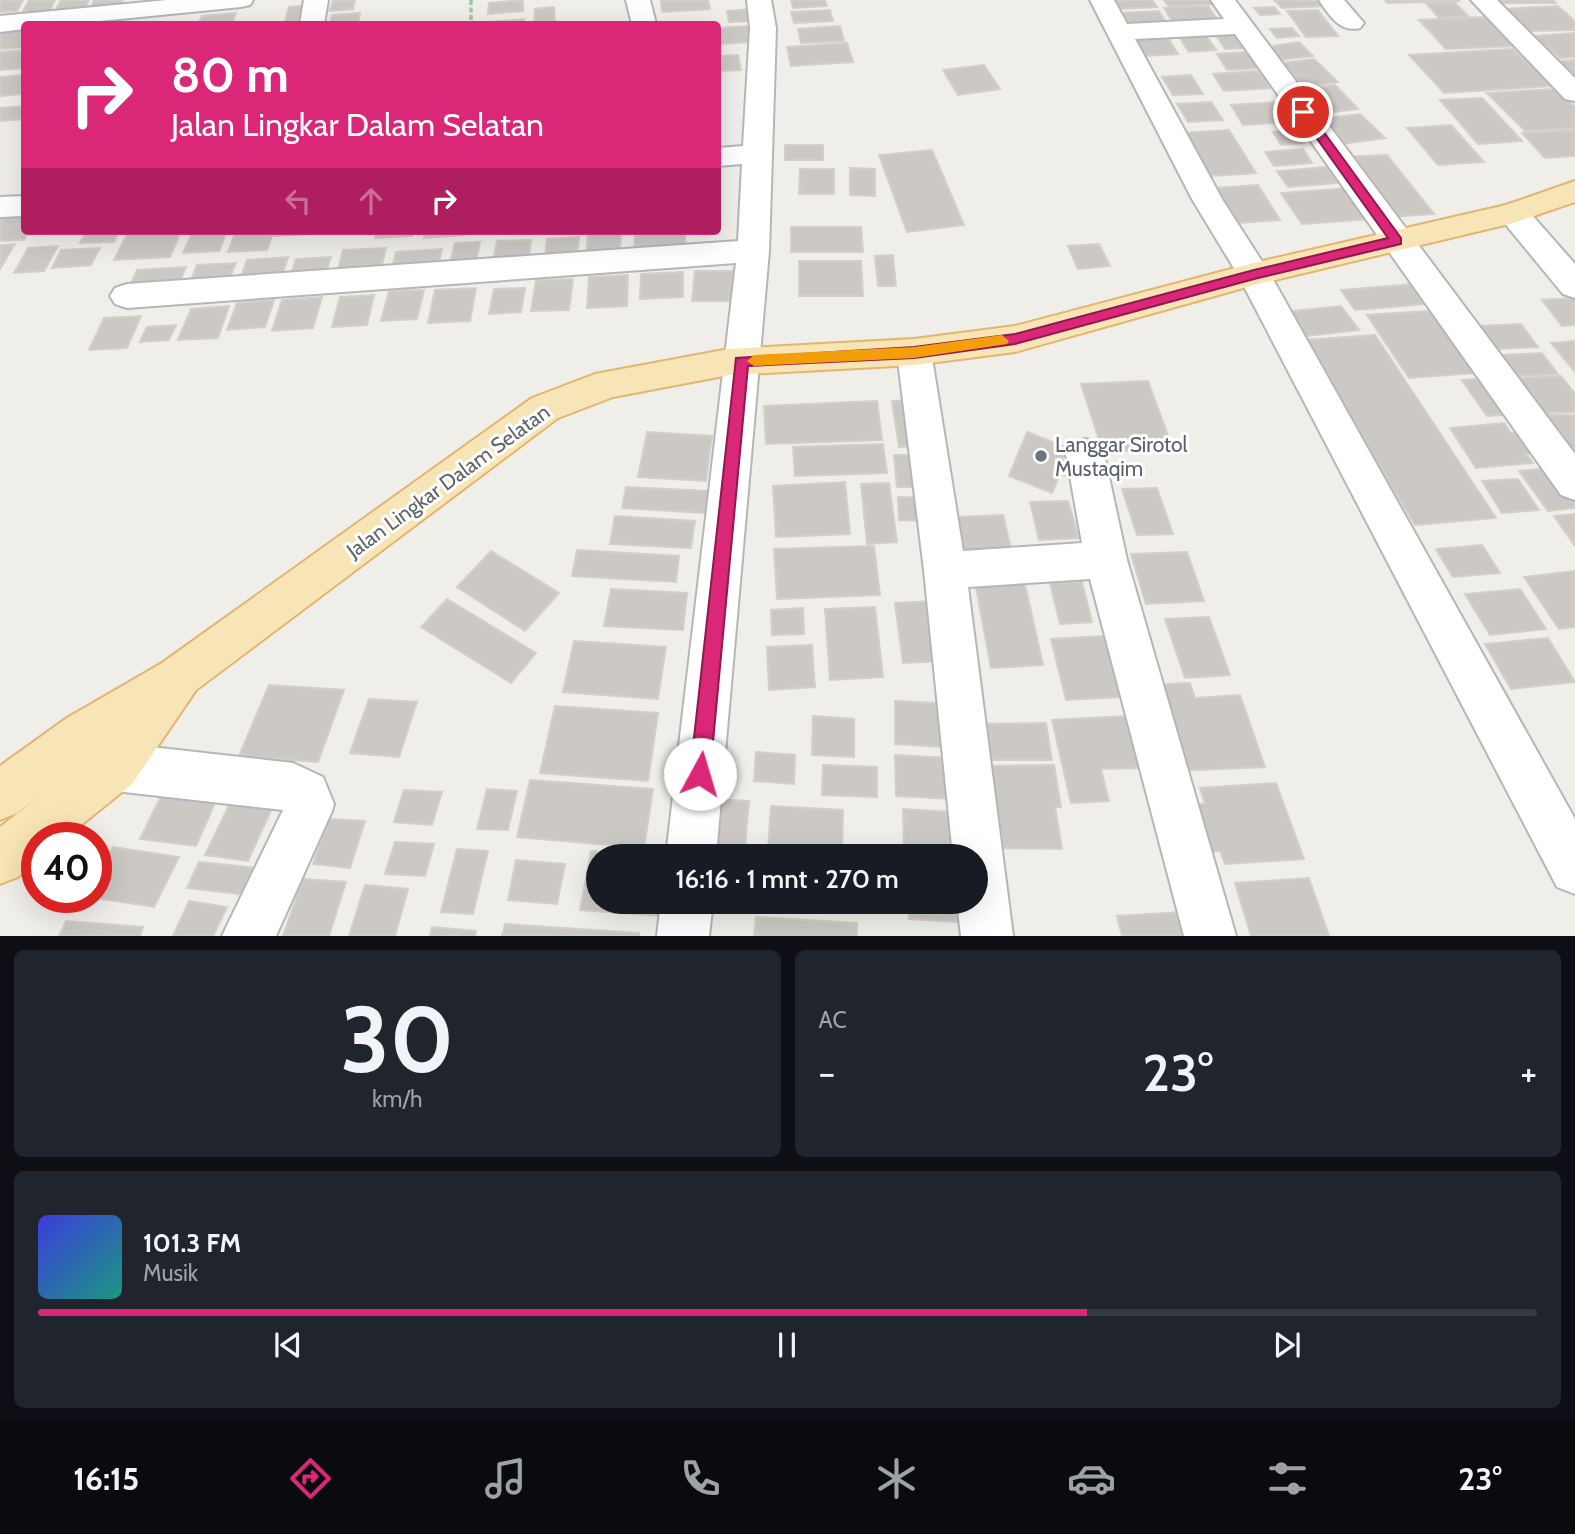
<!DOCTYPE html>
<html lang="id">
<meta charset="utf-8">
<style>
body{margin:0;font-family:Cabin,sans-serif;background:#20242c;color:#f1f3f6;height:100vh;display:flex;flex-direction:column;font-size:26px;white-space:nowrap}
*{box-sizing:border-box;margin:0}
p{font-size:23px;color:#9ea1a6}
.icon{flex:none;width:38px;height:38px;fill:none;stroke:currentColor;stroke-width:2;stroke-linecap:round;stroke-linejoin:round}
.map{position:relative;height:936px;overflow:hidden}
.sheet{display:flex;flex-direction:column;gap:14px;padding:14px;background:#0d0f14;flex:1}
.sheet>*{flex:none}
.banner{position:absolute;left:21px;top:21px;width:700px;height:214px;border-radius:7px;box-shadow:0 7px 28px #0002;background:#db2777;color:#fff;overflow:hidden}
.speed{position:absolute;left:21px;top:822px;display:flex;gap:14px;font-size:35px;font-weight:700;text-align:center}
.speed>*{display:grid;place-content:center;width:91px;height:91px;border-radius:50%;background:#171b24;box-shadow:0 7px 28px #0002;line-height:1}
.speed .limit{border:10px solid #d22;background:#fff;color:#111}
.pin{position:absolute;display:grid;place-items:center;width:60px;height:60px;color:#fff;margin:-30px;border:4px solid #fff;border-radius:50%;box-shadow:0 2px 7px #0007}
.me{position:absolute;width:77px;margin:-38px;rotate:6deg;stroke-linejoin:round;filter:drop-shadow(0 0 5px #0008)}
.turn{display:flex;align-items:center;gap:24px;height:147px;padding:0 35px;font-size:32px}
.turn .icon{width:91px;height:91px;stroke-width:2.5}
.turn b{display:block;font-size:49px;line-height:60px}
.lanes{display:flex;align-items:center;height:66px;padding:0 35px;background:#0003;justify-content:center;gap:35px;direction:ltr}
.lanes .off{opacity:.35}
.big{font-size:52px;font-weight:600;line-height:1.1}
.sheet .tile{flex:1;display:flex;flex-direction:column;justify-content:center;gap:10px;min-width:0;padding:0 24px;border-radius:10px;background:#20242c}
.sheet .dial{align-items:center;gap:0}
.dial b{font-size:91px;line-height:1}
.song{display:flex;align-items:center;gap:21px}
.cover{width:84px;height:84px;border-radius:10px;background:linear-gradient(135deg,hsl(240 70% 55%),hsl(170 70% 35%))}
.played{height:7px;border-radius:4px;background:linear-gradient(90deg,#db2777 70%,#363941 70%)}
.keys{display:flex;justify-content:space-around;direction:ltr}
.heat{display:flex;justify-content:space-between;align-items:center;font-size:38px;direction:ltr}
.sheet .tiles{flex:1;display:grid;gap:14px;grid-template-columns:1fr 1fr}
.tile:last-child{grid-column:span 2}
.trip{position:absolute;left:586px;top:844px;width:402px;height:70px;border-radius:35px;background:#171b24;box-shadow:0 7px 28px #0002;font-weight:600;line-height:70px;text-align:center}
.tab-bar{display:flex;height:112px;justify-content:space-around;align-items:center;background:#090b0e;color:#9ea1a6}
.tab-bar .icon{width:49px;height:49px}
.tab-bar .selected{color:#db2777}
.tab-bar b{font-size:32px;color:#f1f3f6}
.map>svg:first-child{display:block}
.building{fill:#ccc9c5;stroke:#d4cfc8;stroke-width:2}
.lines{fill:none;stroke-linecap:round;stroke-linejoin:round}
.minor-casing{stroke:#b4b6b9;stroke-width:4}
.major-casing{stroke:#e3b56f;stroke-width:4}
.path{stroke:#a2c5a8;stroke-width:3.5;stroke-dasharray:5 2.5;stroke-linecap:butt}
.minor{fill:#fff;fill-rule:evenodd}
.major{fill:#f7e5b7;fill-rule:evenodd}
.route{fill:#db2777;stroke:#8e194d;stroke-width:2}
.slow{fill:#f59e0b}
.worship-dot{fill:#6b7280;stroke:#fff;stroke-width:2.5}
.labels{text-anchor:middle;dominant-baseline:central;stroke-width:6;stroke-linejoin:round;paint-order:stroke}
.worship-label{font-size:21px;fill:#5b616d;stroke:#fff;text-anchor:start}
.street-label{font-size:21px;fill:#606467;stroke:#fff}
</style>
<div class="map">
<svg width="1575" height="936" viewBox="0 0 1575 936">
<rect width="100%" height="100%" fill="#f0eee9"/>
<g class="building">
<path d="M0,0H23L17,11L0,12Z"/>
<path d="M29,0H55L49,12L21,15Z"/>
<path d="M61,0H89L86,7L56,9Z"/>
<path d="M94,0H123L121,4L91,7Z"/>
<path d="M333,0H355L353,9L330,11Z"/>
<path d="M523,0V11L488,14L489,3Z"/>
<path d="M661,0H708L710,9L662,12Z"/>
<path d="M791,0H825L827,6L793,8Z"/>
<path d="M1112,0H1152L1157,7L1117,9Z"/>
<path d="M1164,0H1213L1216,4L1168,6Z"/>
<path d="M1274,0H1318L1325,6L1282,8Z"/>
<path d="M1385,0H1458L1459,1L1387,3Z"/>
<path d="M1492,0H1553L1556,3H1495Z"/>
<path d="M1454,2L1468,16L1439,18L1426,3Z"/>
<path d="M311,5L305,24H284L289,7Z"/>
<path d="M1208,6L1220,23L1175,26L1164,8Z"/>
<path d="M1558,6L1575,21V30L1526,31L1503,9Z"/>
<path d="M554,7L555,24H534L535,9Z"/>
<path d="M1274,7L1280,14L1260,15L1254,8Z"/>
<path d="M750,9L752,21L729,22L727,11Z"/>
<path d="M830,10L833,21L794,23L791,12Z"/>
<path d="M1318,10L1338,36L1306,37L1287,11Z"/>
<path d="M1159,11L1168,25L1131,27L1123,13Z"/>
<path d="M236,13L232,24H198L202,16Z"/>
<path d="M360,13L358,24H330L332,15Z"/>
<path d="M1486,17L1515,46L1446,49L1419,20Z"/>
<path d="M524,19V24H490V22Z"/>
<path d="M748,26L751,42L718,44V28Z"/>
<path d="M840,26L844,41L801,43L798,29Z"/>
<path d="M24,28V47L0,49V36L4,29Z"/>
<path d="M1292,28L1299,36L1277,38L1270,29Z"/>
<path d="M1163,30L1178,54L1142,56L1128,32Z"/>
<path d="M1234,33L1245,48L1225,49L1215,34Z"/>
<path d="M1575,33V57L1560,58L1535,36Z"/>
<path d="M1205,34L1216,50L1189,52L1178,35Z"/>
<path d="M1299,42L1313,56L1279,60L1266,47Z"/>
<path d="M847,43L853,62L791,66L787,47Z"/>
<path d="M1513,49L1552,86L1444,93L1409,55Z"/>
<path d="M24,50V68L0,70V52Z"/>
<path d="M1248,52L1260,68L1227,70L1217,54Z"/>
<path d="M738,55L741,70L718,71V56Z"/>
<path d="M1314,59L1338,82L1305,87L1282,63Z"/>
<path d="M1575,60V78L1557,61Z"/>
<path d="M984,65L1000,89L958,95L943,70Z"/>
<path d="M1258,71L1270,88L1224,91L1213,74Z"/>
<path d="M24,75V88L21,94L0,96V77Z"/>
<path d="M1191,75L1203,94L1173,95L1162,77Z"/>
<path d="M1335,85L1358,109L1326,113L1304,89Z"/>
<path d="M1556,89L1575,107V128L1525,131L1487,93Z"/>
<path d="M1482,98L1522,141L1478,144L1440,100Z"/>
<path d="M1211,102L1223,120L1188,122L1177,104Z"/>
<path d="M1278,102L1292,122L1243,125L1231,105Z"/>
<path d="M24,106V119L0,121V108Z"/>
<path d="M1360,114L1385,138L1343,144L1320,119Z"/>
<path d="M1451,125L1484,162L1438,165L1407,128Z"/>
<path d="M1229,130L1256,173L1211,176L1184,133Z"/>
<path d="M1575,130V156L1545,158L1522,133Z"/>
<path d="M1296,131L1304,143L1281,145L1273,132Z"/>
<rect x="785" y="145" width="38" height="15"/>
<path d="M1303,149L1312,163L1274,166L1265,152Z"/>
<path d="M932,150L964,225L907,232L879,155Z"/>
<path d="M1387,155L1434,214L1390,217L1346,157Z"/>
<path d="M1327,167L1338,183L1288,187L1277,171Z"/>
<path d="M850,168L875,169V196L850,195Z"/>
<path d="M800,169H834V194H799Z"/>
<path d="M1258,185L1280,220L1238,223L1217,188Z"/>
<path d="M1350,188L1373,219L1302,224L1281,193Z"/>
<path d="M24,209V231H29L24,240L0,241V211Z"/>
<path d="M791,227H861L863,252H791Z"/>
<path d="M87,231H119L114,242L80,243Z"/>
<path d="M129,231H181L170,257L114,260Z"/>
<path d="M193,231H227L219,251L183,253Z"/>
<path d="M236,231H274L267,250L228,252Z"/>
<path d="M277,231H311L310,234L275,236Z"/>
<path d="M377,231H413L412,236L375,238Z"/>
<path d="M425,231H464V235L424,238Z"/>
<path d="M635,231H685V248L634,250Z"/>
<path d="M621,233L620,254L586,256L588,234Z"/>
<path d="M579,237L577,256L545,257L547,239Z"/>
<path d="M531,240L529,260L493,261L497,241Z"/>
<path d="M480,242L475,266L449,267L455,243Z"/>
<path d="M15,244L0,269V245Z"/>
<path d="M1099,244L1110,266L1078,269L1068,246Z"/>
<path d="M58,246L44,271L14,273L28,248Z"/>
<path d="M100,248L91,265L52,268L61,250Z"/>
<path d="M386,248L380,274L336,277L343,250Z"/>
<path d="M442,249L437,271L390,274L396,252Z"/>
<path d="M893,255L896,286H878L875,256Z"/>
<path d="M288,257L281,280L239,282L247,260Z"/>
<path d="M331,257L324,278L289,281L296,259Z"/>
<path d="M799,261H861L863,296H799Z"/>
<path d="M236,263L227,285L188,288L197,265Z"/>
<path d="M186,267L178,287L128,290L137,270Z"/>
<path d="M695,271H734L733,301H692Z"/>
<path d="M683,272V297L640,299L641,274Z"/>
<path d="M628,275L627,306L587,308L589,277Z"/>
<path d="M573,279L569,310L531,311L536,280Z"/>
<path d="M1425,283L1440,303L1355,310L1341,290Z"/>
<path d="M476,288L470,321L428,323L435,290Z"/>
<path d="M525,288L521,312L489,314L494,289Z"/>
<path d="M424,290L417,319L381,321L389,291Z"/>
<path d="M374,295L367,325L332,327L340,297Z"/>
<path d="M322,297L313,328L272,331L282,300Z"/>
<path d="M1575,298V325L1562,326L1542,300Z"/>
<path d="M274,300L265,327L227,330L237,303Z"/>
<path d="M229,306L218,338L178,340L191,309Z"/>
<path d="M1341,306L1359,330L1299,337L1283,312Z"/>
<path d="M1444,310L1489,372L1409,378L1367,315Z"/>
<path d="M141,316L127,348L89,350L104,318Z"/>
<path d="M1521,324L1538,347L1496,349L1480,326Z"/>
<path d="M176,325L169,340L140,342L147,327Z"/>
<path d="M1375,335L1496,518L1415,525L1305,340Z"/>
<path d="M1575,341V372L1551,343Z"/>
<path d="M1542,353L1558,374L1518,376L1503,355Z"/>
<path d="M1561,376L1575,394V412L1544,413L1519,378Z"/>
<path d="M1490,378L1516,414L1487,416L1462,380Z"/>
<path d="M1148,381L1173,449L1103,452L1081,384Z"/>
<path d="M912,400L920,446L899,447L892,401Z"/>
<path d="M877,401L882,440L766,444L764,406Z"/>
<path d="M1538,415H1575V474Z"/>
<path d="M1504,423L1511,433L1523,432L1539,453L1526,454L1533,463L1476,468L1450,428Z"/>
<path d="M647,432L712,436L706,481L638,477Z"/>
<path d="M1027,432L1068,448L1061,464L1074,468L1071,478L1060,474L1052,493L1009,476Z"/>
<path d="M883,444L887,473L795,476L793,447Z"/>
<path d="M894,455H922L925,487H897Z"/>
<path d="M1560,467L1575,488V508L1548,511L1519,471Z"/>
<path d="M1518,479L1539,510L1502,513L1482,481Z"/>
<path d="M845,482L850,534L776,537L773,486Z"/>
<path d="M889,483L897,542L867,544L861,484Z"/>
<path d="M626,487L709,491L706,513L622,508Z"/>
<path d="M1157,488L1173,534L1137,535L1122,489Z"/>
<path d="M898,497L930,498L931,521L899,520Z"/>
<path d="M1068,501L1079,538L1039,540L1030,502Z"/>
<path d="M1575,514V546L1554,516Z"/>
<path d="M1003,515L1013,557L966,559L958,517Z"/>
<path d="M615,516L695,521L691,548L610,544Z"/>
<path d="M1482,545L1500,573L1453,577L1436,549Z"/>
<path d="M874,546L880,595L777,599L774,549Z"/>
<path d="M577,550L679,556L676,582L572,576Z"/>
<path d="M491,551L559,593L525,631L457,587Z"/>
<path d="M1187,552L1204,601L1146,604L1131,554Z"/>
<path d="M1575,571V627L1559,629L1524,577Z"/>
<path d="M1024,580L1043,665L991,668L975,582Z"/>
<path d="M1082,582L1092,622L1060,624L1050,583Z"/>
<path d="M611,589L687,593L683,630L604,626Z"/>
<path d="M1520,589L1546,629L1490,635L1465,594Z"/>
<path d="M447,599L536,653L511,683L421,627Z"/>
<path d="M935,601L944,661L903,663L895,603Z"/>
<path d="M875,607L883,677L830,680L825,609Z"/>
<path d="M803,608L804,634L772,635L771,610Z"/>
<path d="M1209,617L1230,675L1185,678L1165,619Z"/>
<path d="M1104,636L1120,697L1066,700L1051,639Z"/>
<path d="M1548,638L1575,682L1511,689L1485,644Z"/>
<path d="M574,641L666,647L658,699L563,692Z"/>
<path d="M812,645L815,687L769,690L767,647Z"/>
<path d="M1190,683L1195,698L1240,695L1265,767L1172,771L1147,685Z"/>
<path d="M269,685L344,690L318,762L239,756Z"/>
<path d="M369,699L417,702L399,757L350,753Z"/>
<path d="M895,701L956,704L959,748L895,744Z"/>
<path d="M555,706L658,713L648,781L540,773Z"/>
<path d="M813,716L854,719V757L812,755Z"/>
<path d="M1126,716L1140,768L1101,769L1109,801L1071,803L1052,720Z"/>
<path d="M1046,723L1052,760H977L972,724Z"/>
<path d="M756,752L795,755L794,784L754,781Z"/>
<path d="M895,755L951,758L953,799L896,796Z"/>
<path d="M823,765L877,767V797L822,795Z"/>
<path d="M1054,765L1061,807H1055L1062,849L989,848L979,766Z"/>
<path d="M530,780L653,789L644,848L517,837Z"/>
<path d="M1276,783L1304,859L1225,864L1220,851L1206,852L1192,804H1205L1200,788Z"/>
<path d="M487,789L517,791L508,830L477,829Z"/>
<path d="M164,790L218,796L196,846L140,839Z"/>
<path d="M404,790L442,792L432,825L394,822Z"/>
<path d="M232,799L273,806L248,861L205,855Z"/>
<path d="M715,799L749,801L745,846L710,844Z"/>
<path d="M771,806L843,810L842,853L768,849Z"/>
<path d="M903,809L949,812L951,852L904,849Z"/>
<path d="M329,819L365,821L350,868L313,864Z"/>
<path d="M395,842L434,844L425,876L385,874Z"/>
<path d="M113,847L179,857L154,907L95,898L96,878Z"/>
<path d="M457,849L488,851L473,914L441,912Z"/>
<path d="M591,851L666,856H598V901H665L663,916L580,910Z"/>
<path d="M516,860L565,864L557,904L508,900Z"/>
<path d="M199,862L268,869L257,896L187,888Z"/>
<path d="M1309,878L1329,936H1251L1235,883Z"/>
<path d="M303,879L346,882L329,936H283Z"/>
<path d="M365,885L408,889L395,936H349Z"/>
<path d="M189,901L227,907L213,936H173Z"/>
<path d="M771,901H883V913L771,906Z"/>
<path d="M909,901H972L974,923L909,919Z"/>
<path d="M1183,912L1189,936H1122L1117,916Z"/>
<path d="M756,917L857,923V936H754Z"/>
<path d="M66,921L143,927L140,936H59Z"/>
<path d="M505,924L639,933V936H502Z"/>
<path d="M432,927L476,931L475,936H430Z"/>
</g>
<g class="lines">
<g class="minor-casing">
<g id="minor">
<path d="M167,0H253L250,5L241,7L70,24H24V29L0,32V16Z"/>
<path d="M304,0H328L324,24H300Z"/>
<path d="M626,0H650L656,24H632Z"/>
<path d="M747,0H771L776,28L769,251L716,856H666L736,263L127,308L115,304L110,296L115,288L127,284L738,241L742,164L718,166V148L743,146L750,28Z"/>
<path d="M1090,0H1114L1127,24L1224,19L1211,0H1235L1575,454V500L1561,495L1235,34L1135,39L1222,199L1270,274L1575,819V894L1557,887L1238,275L1192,199Z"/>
<path d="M1319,0H1344L1364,23L1360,28C1340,33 1329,15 1319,0Z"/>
<path d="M1471,0H1497L1575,78V101L1565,99Z"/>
<path d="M24,196V216L0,217V197Z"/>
<path d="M1513,203L1524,206L1575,264V298L1563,294L1502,220L1498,213L1502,206Z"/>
<path d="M914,339L926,343L931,352L963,551L1082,543L1066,454L1072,443L1085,439L1098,443L1104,454L1127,560L1236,936H1184L1090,579L968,587L1013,936H961L957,901H976V856H953L924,570L897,352L902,343Z"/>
<path d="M115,743L293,763L323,777L334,804L332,811L276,936H222L283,810L115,791L98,784L91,767L98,750Z"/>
<path d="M661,901H713L709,936H657Z"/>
</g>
</g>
<g class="major-casing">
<path id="major" d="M1575,181V202L1513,223L1254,285L1015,352L914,365L729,375L613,397L558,418L196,690L132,784L65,838H37V861L18,877L0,884V827L46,791L17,813L0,820V766L67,718L162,663L532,398L595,374L729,349L914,339L1015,326L1254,263L1506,205Z"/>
</g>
<path class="path" d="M471,0V24"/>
<use href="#minor" class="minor"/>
<use href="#major" class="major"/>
</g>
<path class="route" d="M1299,109H1307L1401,238V244L1254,279L1015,344L914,358L748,366L710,774L707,781L700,784L693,781L690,774L736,358L914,347L1015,334L1254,270L1388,238L1298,112Z"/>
<path class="slow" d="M1002,335L1009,341L1007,344L914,358L754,366L747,361L754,355L914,347Z"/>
<circle class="worship-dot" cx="1041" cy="456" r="7"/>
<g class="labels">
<g class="worship-label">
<text x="1055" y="444">Langgar Sirotol<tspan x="1055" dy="24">Mustaqim</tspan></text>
</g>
<g class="street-label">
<text transform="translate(448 481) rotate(-36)">Jalan Lingkar Dalam Selatan</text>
</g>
</g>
</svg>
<div class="speed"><div class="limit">40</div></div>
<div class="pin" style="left:1303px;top:112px;background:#d93025"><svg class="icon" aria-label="arrive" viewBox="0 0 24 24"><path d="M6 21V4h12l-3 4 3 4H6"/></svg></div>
<svg class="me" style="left:700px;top:774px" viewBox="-20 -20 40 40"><circle r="19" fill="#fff"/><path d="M0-13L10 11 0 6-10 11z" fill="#db2777"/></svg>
<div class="trip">16:16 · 1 mnt · 270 m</div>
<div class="banner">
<div class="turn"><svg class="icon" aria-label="right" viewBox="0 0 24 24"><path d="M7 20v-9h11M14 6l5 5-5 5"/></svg><div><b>80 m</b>Jalan Lingkar Dalam Selatan</div></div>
<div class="lanes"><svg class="icon off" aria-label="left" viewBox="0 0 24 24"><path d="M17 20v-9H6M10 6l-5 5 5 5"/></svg><svg class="icon off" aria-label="ahead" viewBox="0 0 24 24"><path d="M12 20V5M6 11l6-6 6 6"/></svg><svg class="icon" aria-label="right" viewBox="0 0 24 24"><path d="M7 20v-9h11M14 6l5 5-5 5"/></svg></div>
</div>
</div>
<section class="sheet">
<div class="tiles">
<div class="tile dial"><b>30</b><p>km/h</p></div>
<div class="tile"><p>AC</p>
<div class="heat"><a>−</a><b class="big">23°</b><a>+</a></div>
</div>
<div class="tile">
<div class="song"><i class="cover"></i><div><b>101.3 FM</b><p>Musik</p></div></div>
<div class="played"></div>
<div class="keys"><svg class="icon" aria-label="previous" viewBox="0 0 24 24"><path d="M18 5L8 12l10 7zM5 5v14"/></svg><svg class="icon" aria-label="pause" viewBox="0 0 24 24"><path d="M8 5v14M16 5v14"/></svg><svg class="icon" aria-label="next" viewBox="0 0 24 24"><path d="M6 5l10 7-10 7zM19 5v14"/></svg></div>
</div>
</div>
</section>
<nav class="tab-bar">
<b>16:15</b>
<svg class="icon selected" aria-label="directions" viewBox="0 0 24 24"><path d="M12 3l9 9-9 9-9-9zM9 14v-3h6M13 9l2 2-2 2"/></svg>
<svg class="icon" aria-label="music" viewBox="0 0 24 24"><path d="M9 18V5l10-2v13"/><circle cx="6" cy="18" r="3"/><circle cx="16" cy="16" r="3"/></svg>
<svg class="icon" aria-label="phone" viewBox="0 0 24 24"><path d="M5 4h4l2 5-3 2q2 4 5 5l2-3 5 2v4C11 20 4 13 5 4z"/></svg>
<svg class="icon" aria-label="climate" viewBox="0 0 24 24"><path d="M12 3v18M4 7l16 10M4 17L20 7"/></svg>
<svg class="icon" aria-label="car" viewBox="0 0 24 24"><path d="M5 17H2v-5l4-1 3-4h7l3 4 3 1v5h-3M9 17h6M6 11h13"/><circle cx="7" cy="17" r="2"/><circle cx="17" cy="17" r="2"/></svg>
<svg class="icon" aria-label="filters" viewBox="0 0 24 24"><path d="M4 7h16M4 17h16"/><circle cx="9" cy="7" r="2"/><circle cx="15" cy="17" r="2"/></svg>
<b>23°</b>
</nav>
